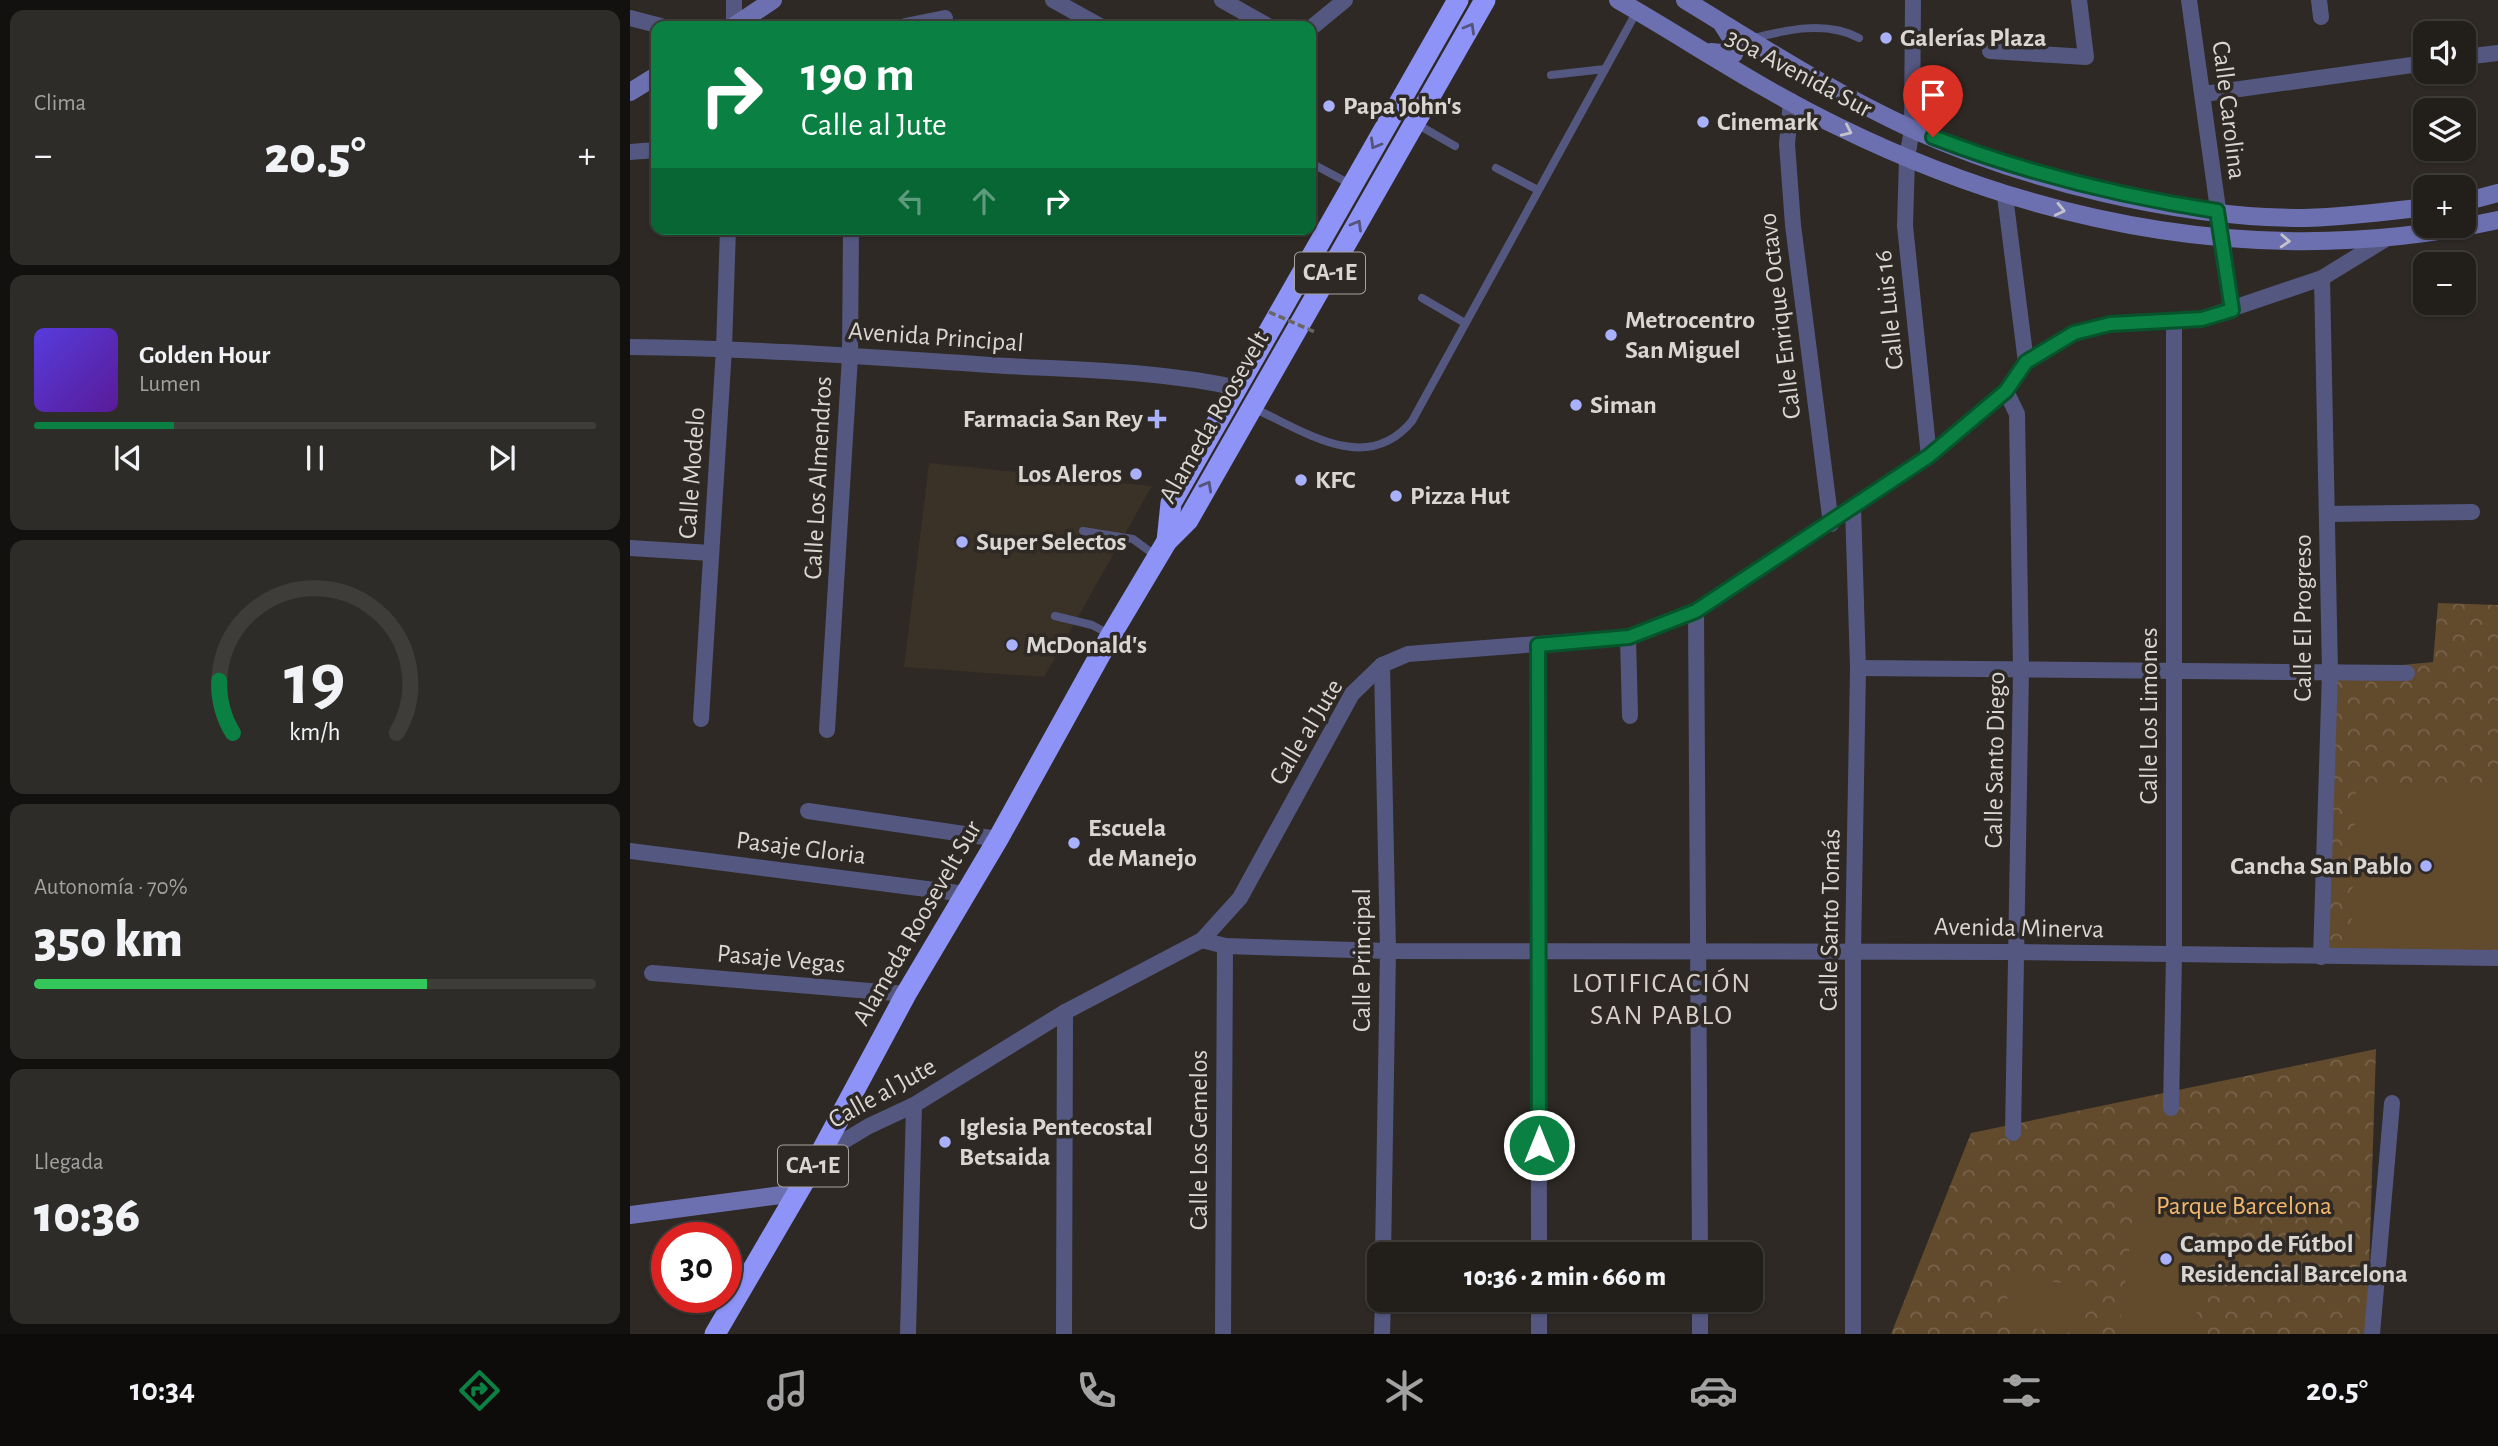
<!DOCTYPE html>
<html lang="es">
<meta charset="utf-8">
<style>
body{margin:0;font-family:"Alegreya Sans",sans-serif;background:#2e2c28;color:#f1f3f6;height:100vh;display:flex;flex-direction:column;font-size:26px;white-space:nowrap}
*{box-sizing:border-box;margin:0}
p{font-size:23px;color:#a2a2a3}
.icon{flex:none;width:38px;height:38px;fill:none;stroke:currentColor;stroke-width:2;stroke-linecap:round;stroke-linejoin:round}
.map{position:relative;flex:1;overflow:hidden}
.side{display:flex;flex-direction:column;gap:10px;padding:10px;background:#13110f;width:630px}
.side>*{flex:none}
.banner{position:absolute;left:21px;top:21px;width:665px;height:214px;border-radius:14px;box-shadow:0 2px 5px #0004,0 0 0 2px #3f3d3a;background:#0b8043;color:#fff;overflow:hidden}
.buttons{position:absolute;left:1783px;top:21px;display:grid;gap:14px}
.buttons a{display:grid;place-items:center;width:63px;height:63px;border-radius:14px;background:#221f1b;box-shadow:0 2px 5px #0004,0 0 0 2px #3f3d3a;font-size:35px}
.speed{position:absolute;left:21px;top:1222px;display:flex;gap:14px;font-size:35px;font-weight:700;text-align:center}
.speed>*{display:grid;place-content:center;width:91px;height:91px;border-radius:50%;background:#221f1b;box-shadow:0 2px 5px #0004,0 0 0 2px #3f3d3a;line-height:1}
.speed .limit{border:10px solid #d22;background:#fff;color:#111}
.pin{position:absolute;display:grid;place-items:center;width:60px;height:60px;color:#fff;margin:-72px -30px;border-radius:50% 50% 50% 0;rotate:-45deg;box-shadow:0 0 7px #0007}
.pin .icon{rotate:45deg}
.me{position:absolute;width:77px;margin:-38px;rotate:0deg;stroke-linejoin:round;filter:drop-shadow(0 0 5px #0008)}
.turn{display:flex;align-items:center;gap:24px;height:147px;padding:0 35px;font-size:32px}
.turn .icon{width:91px;height:91px;stroke-width:2.5}
.turn b{display:block;font-size:49px;line-height:60px}
.lanes{display:flex;align-items:center;height:66px;padding:0 35px;background:#0003;justify-content:center;gap:35px;direction:ltr}
.lanes .off{opacity:.35}
.big{font-size:52px;font-weight:800;line-height:1.1}
.side .card{flex:1;display:flex;flex-direction:column;justify-content:center;gap:10px;min-width:0;padding:0 24px;border-radius:14px;background:#2e2c28}
.side .dial{align-items:center;gap:0}
.dial svg{height:182px;overflow:visible;fill:none;stroke:#3f3d3a;stroke-width:7;stroke-linecap:round;text-anchor:middle}
.dial text{fill:#f1f3f6;stroke:none}
.song{display:flex;align-items:center;gap:21px}
.cover{width:84px;height:84px;border-radius:10px;background:linear-gradient(135deg,hsl(250 70% 55%),hsl(270 70% 35%))}
.played{height:7px;border-radius:4px;background:linear-gradient(90deg,#0b8043 25%,#3f3d3a 25%)}
.keys{display:flex;justify-content:space-around;direction:ltr}
.heat{display:flex;justify-content:space-between;align-items:center;font-size:38px;direction:ltr}
.charge{height:10px;border-radius:5px;background:linear-gradient(90deg,#34c759 70%,#3f3d3a 0)}
.trip{position:absolute;left:737px;top:1242px;width:396px;height:70px;border-radius:14px;background:#221f1b;box-shadow:0 2px 5px #0004,0 0 0 2px #3f3d3a;font-weight:800;line-height:70px;text-align:center}
.tab-bar{display:flex;height:112px;justify-content:space-around;align-items:center;background:#0e0c0b;color:#a2a2a3}
.tab-bar .icon{width:49px;height:49px}
.tab-bar .current{color:#0b8043}
.tab-bar b{font-size:32px;color:#f1f3f6}
main{display:flex;flex:1;min-height:0}
.map>svg:first-child{display:block}
.built{fill:#3a3127}
.park{fill:url(#park-crowns)}
.pitch{fill:#624a2d}
.lines{fill:none;stroke-linecap:round;stroke-linejoin:round}
.lane{stroke:#545880;stroke-width:8}
.street{stroke:#545880;stroke-width:16}
.secondary{stroke:#6c70b0;stroke-width:18}
.highway{stroke:#8e93f8;stroke-width:21}
.path-bridge{stroke:#696560;stroke-width:3.5;stroke-dasharray:7 3.5;stroke-linecap:butt}
.oneway{stroke:#545379}
.oneway2{stroke:#c4c2cc}
.route-casing{stroke:#07532c;stroke-width:18}
.route{stroke:#0b8043;stroke-width:12}
.poi-dot{fill:#a9b0fc;stroke:#2e2924;stroke-width:2.5}
.labels{text-anchor:middle;dominant-baseline:central;stroke-width:7;stroke-linejoin:round;paint-order:stroke}
.shield{fill:#2e2924;stroke:#a6a39e;stroke-width:2}
.shield-label{font-size:24px;font-weight:bold;fill:#dad7d3}
.poi-label{font-size:26px;font-weight:bold;fill:#dad7d3;stroke:#2e2924;text-anchor:start}
.street-label{font-size:26px;fill:#dad7d3;stroke:#2e2924}
.park-label{font-size:26px;fill:#f2b76c;stroke:#2e2924}
.neighbourhood-label{font-size:28px;letter-spacing:2px;fill:#d6d0c9;stroke:#2e2924}
</style>
<main>
<section class="side">
<div class="card"><p>Clima</p>
<div class="heat"><a>−</a><b class="big">20.5°</b><a>+</a></div>
</div>
<div class="card">
<div class="song"><i class="cover"></i><div><b>Golden Hour</b><p>Lumen</p></div></div>
<div class="played"></div>
<div class="keys"><svg class="icon" aria-label="previous" viewBox="0 0 24 24"><path d="M18 5L8 12l10 7zM5 5v14"/></svg><svg class="icon" aria-label="pause" viewBox="0 0 24 24"><path d="M8 5v14M16 5v14"/></svg><svg class="icon" aria-label="next" viewBox="0 0 24 24"><path d="M6 5l10 7-10 7zM19 5v14"/></svg></div>
</div>
<div class="card dial"><svg viewBox="0 0 100 80">
<path d="M14 69A42 42 0 1 1 86 69"/>
<path d="M14 69A42 42 0 0 1 8 46" stroke="#0b8043"/>
<text x="50" y="56" font-size="32" font-weight="700">19</text>
<text x="50" y="72" font-size="11">km/h</text>
</svg></div>
<div class="card"><p>Autonomía · 70%</p><b class="big">350 km</b><div class="charge"></div></div>
<div class="card"><p>Llegada</p><b class="big">10:36</b></div>
</section>
<div class="map">
<svg width="1868" height="1334" viewBox="0 0 1868 1334">
<defs>
<pattern id="park-crowns" width="20" height="18" patternUnits="userSpaceOnUse" patternTransform="scale(1.75)"><rect width="20" height="18" fill="#624a2d"/><path d="M2 6a3 3 0 1 1 6 0M12 15a3 3 0 1 1 6 0" fill="none" stroke="#78634b"/></pattern>
</defs>
<rect width="100%" height="100%" fill="#2e2924"/>
<path class="built" d="M299,463L522,486L414,677L274,667Z"/>
<g class="park">
<path d="M1808,603L1868,605V957H1691L1700,672L1803,662Z"/>
<path d="M1746,1049L1737,1334H1261L1341,1133Z"/>
</g>
<g class="pitch">
<path d="M1868,786V943L1721,940L1726,792Z"/>
<path d="M1508,1176L1583,1185L1564,1334H1489Z"/>
<path d="M1380,1277L1458,1286L1452,1334L1374,1325Z"/>
</g>
<g class="lines">
<g class="lane">
<path d="M1120,39C1155,30 1196,20 1229,38"/>
<path d="M921,75L975,69"/>
<path d="M785,123L825,146"/>
<path d="M681,163L722,185"/>
<path d="M866,168L908,190"/>
<path d="M792,298L835,323"/>
<path d="M623,408C673,430 736,477 782,421L1007,11"/>
<path d="M453,531L503,539L526,556"/>
<path d="M425,616L462,625L481,635"/>
</g>
<g class="street">
<path d="M423,0L470,26"/>
<path d="M592,0L638,26"/>
<path d="M1283,0L1282,129L1277,158L1275,226L1299,456"/>
<path d="M1559,0L1602,310"/>
<path d="M1689,0L1691,17"/>
<path d="M0,18L31,26"/>
<path d="M104,26V0"/>
<path d="M275,26L315,18"/>
<path d="M681,28L715,0"/>
<path d="M1360,51L1456,57L1449,0"/>
<path d="M1834,57L1868,53"/>
<path d="M1574,94L1796,63"/>
<path d="M1161,101L1157,144L1163,225L1201,524"/>
<path d="M0,152L26,150"/>
<path d="M1375,196L1396,362"/>
<path d="M0,347C120,348 240,357 360,365C442,370 527,370 608,388"/>
<path d="M1376,391L1387,414L1391,670L1383,1133"/>
<path d="M1698,514L1842,512"/>
<path d="M0,548L81,553"/>
<path d="M1066,611L1070,1255"/>
<path d="M998,637L1000,716"/>
<path d="M908,645L909,1255"/>
<path d="M752,665L758,951L753,1255"/>
<path d="M1228,668L1777,673"/>
<path d="M71,719L94,348L98,229"/>
<path d="M197,730L220,356L221,229"/>
<path d="M178,811L368,839"/>
<path d="M0,851L336,894"/>
<path d="M572,940L595,946L758,951L1386,952L1868,958"/>
<path d="M1691,957L1700,672L1692,278"/>
<path d="M22,973L276,994"/>
<path d="M1541,1108L1544,955V323"/>
<path d="M189,1156L239,1126L284,1105L435,1012L572,940L610,898L722,694L752,665L778,654L998,637L1066,611L1299,456L1376,391L1396,362L1444,333L1480,324L1571,319L1692,278L1754,240"/>
<path d="M1070,1300V1334"/>
<path d="M278,1334L284,1105"/>
<path d="M434,1334L435,1012"/>
<path d="M593,1334L595,946"/>
<path d="M752,1334L753,1300"/>
<path d="M909,1334V1300"/>
<path d="M1223,1334V951L1228,668L1223,506"/>
<path d="M1742,1334L1762,1103"/>
</g>
<g class="secondary">
<path d="M988,0C1061,42 1132,90 1209,127C1415,228 1641,270 1868,220"/>
<path d="M1055,0C1129,45 1203,93 1282,129C1398,181 1546,218 1674,218C1714,217 1755,212 1796,207"/>
<path d="M104,26L143,0"/>
<path d="M1081,52L1104,54L1106,46L1092,24"/>
<path d="M0,92L26,76"/>
<path d="M1834,202L1868,193"/>
<path d="M0,1215L166,1193"/>
</g>
<g class="highway">
<path d="M537,541L541,503L828,0"/>
<path d="M85,1334L189,1156L276,994L368,839L481,635L537,541L558,520L855,0"/>
</g>
<path class="path-bridge" d="M639,312L685,332"/>
</g>
<defs><path id="oneway-chevron" d="M-2-3.5L2.5 0L-2 3.5" fill="none" stroke-width="1.6" stroke-linecap="round" stroke-linejoin="round" transform="scale(1.75)"/></defs>
<g class="oneway">
<use href="#oneway-chevron" transform="translate(840 28) rotate(-60)"/>
<use href="#oneway-chevron" transform="translate(745 144) rotate(120)"/>
<use href="#oneway-chevron" transform="translate(727 225) rotate(-60)"/>
<use href="#oneway-chevron" transform="translate(577 486) rotate(-61)"/>
</g>
<g class="oneway2">
<use href="#oneway-chevron" transform="translate(1217 131) rotate(25)"/>
<use href="#oneway-chevron" transform="translate(1430 210) rotate(13)"/>
<use href="#oneway-chevron" transform="translate(1655 241) rotate(3)"/>
</g>
<g class="lines">
<g class="route-casing">
<path id="route" d="M909,1145L908,645L999,637L1066,611L1299,456L1376,391L1396,362L1444,333L1480,324L1572,319L1602,310L1587,211C1489,196 1396,173 1303,137"/>
</g>
<use href="#route" class="route"/>
</g>
<g class="poi-dot">
<circle cx="1256" cy="38" r="7"/>
<circle cx="699" cy="106" r="7"/>
<circle cx="1073" cy="122" r="7"/>
<circle cx="981" cy="335" r="7"/>
<circle cx="946" cy="405" r="7"/>
<path d="M523.5 408.5h7v7h7v7h-7v7h-7v-7h-7v-7h7z"/>
<circle cx="506" cy="474" r="7"/>
<circle cx="671" cy="480" r="7"/>
<circle cx="766" cy="496" r="7"/>
<circle cx="332" cy="542" r="7"/>
<circle cx="382" cy="645" r="7"/>
<circle cx="444" cy="843" r="7"/>
<circle cx="1796" cy="866" r="7"/>
<circle cx="315" cy="1142" r="7"/>
<circle cx="1536" cy="1259" r="7"/>
</g>
<g class="labels">
<g class="shield">
<rect x="665" y="252.5" width="70" height="41" rx="5"/>
<rect x="148" y="1145.5" width="70" height="41" rx="5"/>
</g>
<g class="shield-label">
<text x="700" y="273">CA-1E</text>
<text x="183" y="1166">CA-1E</text>
</g>
<g class="poi-label">
<text x="1270" y="38">Galerías Plaza</text>
<text x="713" y="106">Papa John's</text>
<text x="1087" y="122">Cinemark</text>
<text x="995" y="320">Metrocentro<tspan x="995" dy="30">San Miguel</tspan></text>
<text x="960" y="405">Siman</text>
<text x="513" y="419" text-anchor="end">Farmacia San Rey</text>
<text x="492" y="474" text-anchor="end">Los Aleros</text>
<text x="685" y="480">KFC</text>
<text x="780" y="496">Pizza Hut</text>
<text x="346" y="542">Super Selectos</text>
<text x="396" y="645">McDonald's</text>
<text x="458" y="828">Escuela<tspan x="458" dy="30">de Manejo</tspan></text>
<text x="1782" y="866" text-anchor="end">Cancha San Pablo</text>
<text x="329" y="1127">Iglesia Pentecostal<tspan x="329" dy="30">Betsaida</tspan></text>
<text x="1550" y="1244">Campo de Fútbol<tspan x="1550" dy="30">Residencial Barcelona</tspan></text>
</g>
<g class="street-label">
<text transform="translate(1169 73) rotate(28)">30a Avenida Sur</text>
<text transform="translate(1599 110) rotate(83)">Calle Carolina</text>
<text transform="translate(1259 310) rotate(-96)">Calle Luis 16</text>
<text transform="translate(1150 316) rotate(-97)">Calle Enrique Octavo</text>
<text transform="translate(306 337) rotate(4)">Avenida Principal</text>
<text transform="translate(584 417) rotate(-60)">Alameda Roosevelt</text>
<text transform="translate(62 473) rotate(-86)">Calle Modelo</text>
<text transform="translate(188 478) rotate(-87)">Calle Los Almendros</text>
<text transform="translate(1673 618) rotate(-90)">Calle El Progreso</text>
<text transform="translate(1519 716) rotate(-90)">Calle Los Limones</text>
<text transform="translate(676 732) rotate(-59)">Calle al Jute</text>
<text transform="translate(1365 760) rotate(-89)">Calle Santo Diego</text>
<text transform="translate(171 848) rotate(7)">Pasaje Gloria</text>
<text transform="translate(1200 920) rotate(-89)">Calle Santo Tomás</text>
<text transform="translate(287 923) rotate(-60)">Alameda Roosevelt Sur</text>
<text transform="translate(1389 928) rotate(1)">Avenida Minerva</text>
<text transform="translate(151 959) rotate(5)">Pasaje Vegas</text>
<text transform="translate(732 960) rotate(-90)">Calle Principal</text>
<text transform="translate(252 1093) rotate(-29)">Calle al Jute</text>
<text transform="translate(569 1140) rotate(-90)">Calle Los Gemelos</text>
</g>
<g class="park-label">
<text x="1614" y="1206">Parque Barcelona</text>
</g>
<g class="neighbourhood-label">
<text x="1032" y="984">LOTIFICACIÓN<tspan x="1032" dy="32">SAN PABLO</tspan></text>
</g>
</g>
</svg>
<div class="buttons">
<a><svg class="icon" aria-label="sound" viewBox="0 0 24 24"><path d="M4 9h4l5-4v14l-5-4H4zM17 9q2 3 0 6"/></svg></a>
<a><svg class="icon" aria-label="layers" viewBox="0 0 24 24"><path d="M12 4l9 5-9 5-9-5zM3 14l9 5 9-5"/></svg></a>
<a>+</a>
<a>−</a>
</div>
<div class="speed"><div class="limit">30</div></div>
<div class="pin" style="left:1303px;top:137px;background:#d93025"><svg class="icon" aria-label="arrive" viewBox="0 0 24 24"><path d="M6 21V4h12l-3 4 3 4H6"/></svg></div>
<svg class="me" style="left:909px;top:1145px" viewBox="-20 -20 40 40"><circle r="17" fill="#0b8043" stroke="#fff" stroke-width="3"/><path d="M0-11L8 9 0 5-8 9z" fill="#fff"/></svg>
<div class="trip">10:36 · 2 min · 660 m</div>
<div class="banner">
<div class="turn"><svg class="icon" aria-label="right" viewBox="0 0 24 24"><path d="M7 20v-9h11M14 6l5 5-5 5"/></svg><div><b>190 m</b>Calle al Jute</div></div>
<div class="lanes"><svg class="icon off" aria-label="left" viewBox="0 0 24 24"><path d="M17 20v-9H6M10 6l-5 5 5 5"/></svg><svg class="icon off" aria-label="ahead" viewBox="0 0 24 24"><path d="M12 20V5M6 11l6-6 6 6"/></svg><svg class="icon" aria-label="right" viewBox="0 0 24 24"><path d="M7 20v-9h11M14 6l5 5-5 5"/></svg></div>
</div>
</div>
</main>
<nav class="tab-bar">
<b>10:34</b>
<svg class="icon current" aria-label="directions" viewBox="0 0 24 24"><path d="M12 3l9 9-9 9-9-9zM9 14v-3h6M13 9l2 2-2 2"/></svg>
<svg class="icon" aria-label="music" viewBox="0 0 24 24"><path d="M9 18V5l10-2v13"/><circle cx="6" cy="18" r="3"/><circle cx="16" cy="16" r="3"/></svg>
<svg class="icon" aria-label="phone" viewBox="0 0 24 24"><path d="M5 4h4l2 5-3 2q2 4 5 5l2-3 5 2v4C11 20 4 13 5 4z"/></svg>
<svg class="icon" aria-label="climate" viewBox="0 0 24 24"><path d="M12 3v18M4 7l16 10M4 17L20 7"/></svg>
<svg class="icon" aria-label="car" viewBox="0 0 24 24"><path d="M5 17H2v-5l4-1 3-4h7l3 4 3 1v5h-3M9 17h6M6 11h13"/><circle cx="7" cy="17" r="2"/><circle cx="17" cy="17" r="2"/></svg>
<svg class="icon" aria-label="filters" viewBox="0 0 24 24"><path d="M4 7h16M4 17h16"/><circle cx="9" cy="7" r="2"/><circle cx="15" cy="17" r="2"/></svg>
<b>20.5°</b>
</nav>
